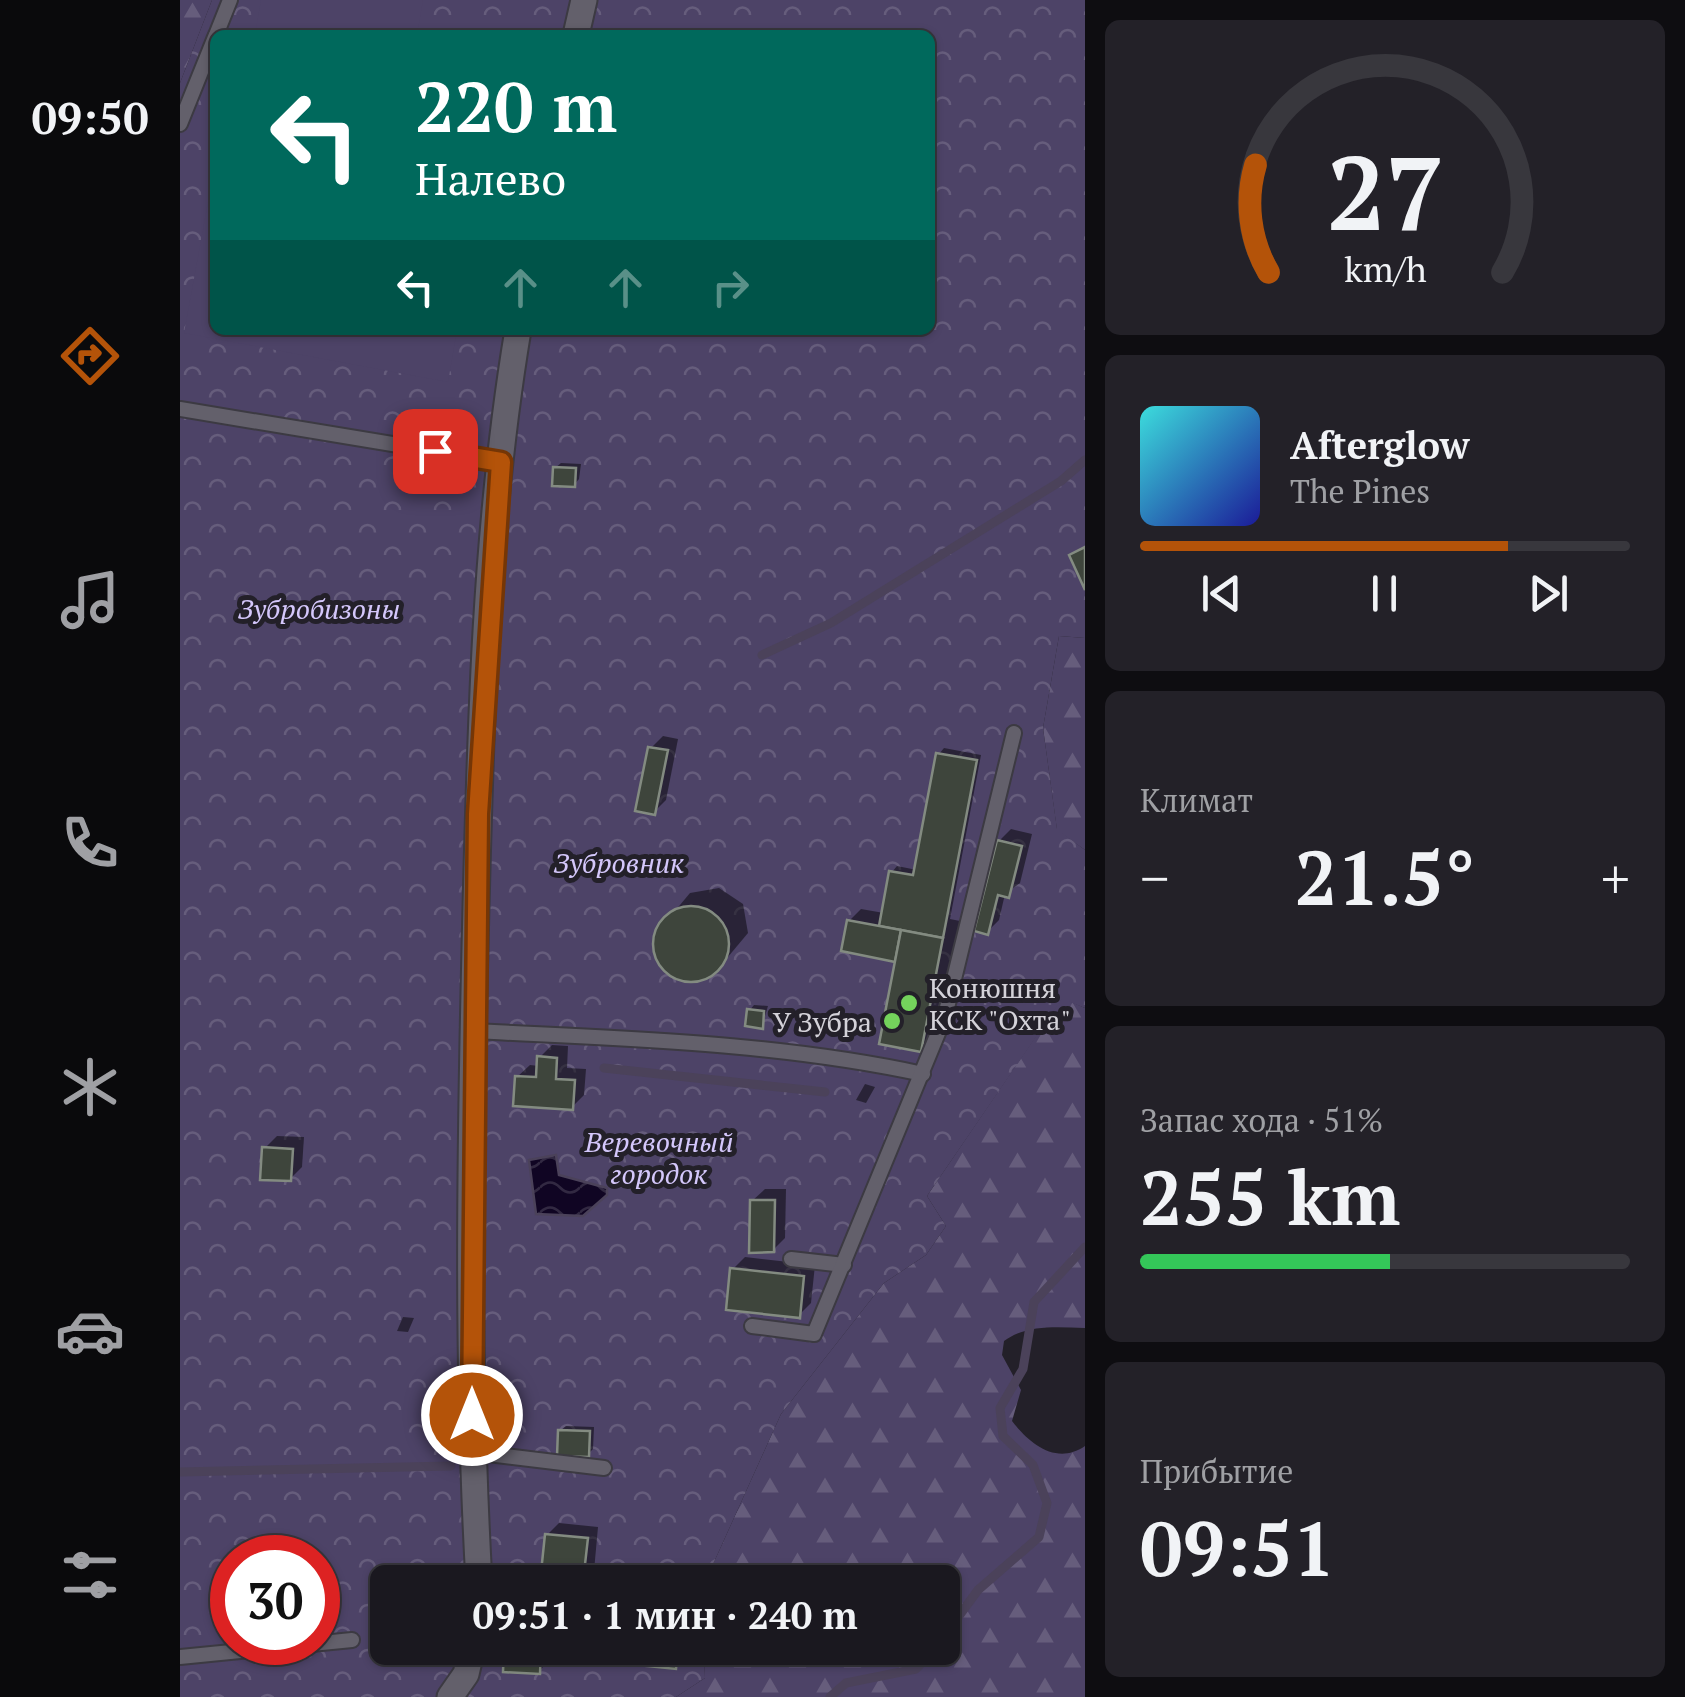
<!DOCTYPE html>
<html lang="ru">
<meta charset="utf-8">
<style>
body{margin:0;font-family:"PT Serif",serif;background:#232128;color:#f1f3f6;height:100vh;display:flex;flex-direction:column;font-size:38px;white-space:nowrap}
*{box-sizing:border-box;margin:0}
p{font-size:32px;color:#9fa0a4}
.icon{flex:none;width:55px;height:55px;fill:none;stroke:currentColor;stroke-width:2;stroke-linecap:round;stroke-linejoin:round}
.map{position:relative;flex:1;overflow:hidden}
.details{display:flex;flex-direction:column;gap:20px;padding:20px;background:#0e0d11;width:600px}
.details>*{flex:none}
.hud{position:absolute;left:30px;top:30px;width:725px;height:305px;border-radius:15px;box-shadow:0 2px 8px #0004,0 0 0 2px #38373d;background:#00695c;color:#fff;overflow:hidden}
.speed{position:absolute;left:30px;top:1535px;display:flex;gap:20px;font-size:50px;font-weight:700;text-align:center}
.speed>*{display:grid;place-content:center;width:130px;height:130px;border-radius:50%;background:#1a181f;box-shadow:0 2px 8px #0004,0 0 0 2px #38373d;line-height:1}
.speed .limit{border:15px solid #d22;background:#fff;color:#111}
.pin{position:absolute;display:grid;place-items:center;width:85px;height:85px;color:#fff;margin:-42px;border-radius:20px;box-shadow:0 5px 15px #0006}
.me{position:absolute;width:110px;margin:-55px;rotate:0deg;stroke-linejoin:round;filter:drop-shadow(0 0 8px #0008)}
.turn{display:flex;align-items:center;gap:35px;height:210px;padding:0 40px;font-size:45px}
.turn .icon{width:130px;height:130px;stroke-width:2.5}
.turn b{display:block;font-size:70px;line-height:85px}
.lanes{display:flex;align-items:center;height:95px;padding:0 40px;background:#0003;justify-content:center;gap:50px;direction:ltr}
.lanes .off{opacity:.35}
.big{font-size:75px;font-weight:600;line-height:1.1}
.details .tile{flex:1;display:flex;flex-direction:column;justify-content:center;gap:15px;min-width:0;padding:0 35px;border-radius:15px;background:#232128}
.details .dial{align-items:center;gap:0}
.dial svg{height:260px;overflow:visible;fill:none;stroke:#38373d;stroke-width:7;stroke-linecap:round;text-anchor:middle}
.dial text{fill:#f1f3f6;stroke:none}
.song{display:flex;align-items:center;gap:30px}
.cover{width:120px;height:120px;border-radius:15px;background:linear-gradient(135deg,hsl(180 70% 55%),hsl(240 70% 35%))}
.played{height:10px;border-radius:5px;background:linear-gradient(90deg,#b45309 75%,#38373d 75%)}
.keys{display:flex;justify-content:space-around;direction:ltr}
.heat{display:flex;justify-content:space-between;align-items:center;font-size:55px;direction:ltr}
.charge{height:15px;border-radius:8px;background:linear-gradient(90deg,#34c759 51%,#38373d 0)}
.trip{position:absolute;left:190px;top:1565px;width:590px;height:100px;border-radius:15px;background:#1a181f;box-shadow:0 2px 8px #0004,0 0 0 2px #38373d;font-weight:600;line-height:100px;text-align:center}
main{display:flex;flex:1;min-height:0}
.tab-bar{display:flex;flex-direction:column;width:180px;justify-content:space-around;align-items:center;background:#0a0a0c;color:#9fa0a4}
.tab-bar .icon{width:70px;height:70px}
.tab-bar .on{color:#b45309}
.tab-bar b{font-size:45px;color:#f1f3f6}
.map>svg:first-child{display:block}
.forest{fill:url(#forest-firs)}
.park{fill:url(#park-crowns);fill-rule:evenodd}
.garden{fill:#4d4367}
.water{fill:url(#water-waves);stroke:#4b425a;stroke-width:2.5}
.shadow{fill:#0007}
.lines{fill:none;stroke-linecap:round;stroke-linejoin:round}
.stream{stroke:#4b425a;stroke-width:9}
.building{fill:#3e453c;stroke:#838b81;stroke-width:2.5}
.service-casing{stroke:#3c3a42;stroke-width:18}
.minor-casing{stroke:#3c3a42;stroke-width:29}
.service{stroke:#63606b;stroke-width:14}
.minor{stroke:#63606b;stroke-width:25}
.route-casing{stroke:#753606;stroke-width:25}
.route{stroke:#b45309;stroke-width:18}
.poi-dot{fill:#74d25c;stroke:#232029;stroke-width:4}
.labels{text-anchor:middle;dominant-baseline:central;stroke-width:10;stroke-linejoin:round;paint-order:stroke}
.park-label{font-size:28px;font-style:italic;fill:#d4c7fb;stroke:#232029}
.poi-label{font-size:28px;fill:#d4d2d9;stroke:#232029;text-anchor:start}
</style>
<main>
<nav class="tab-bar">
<b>09:50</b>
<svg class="icon on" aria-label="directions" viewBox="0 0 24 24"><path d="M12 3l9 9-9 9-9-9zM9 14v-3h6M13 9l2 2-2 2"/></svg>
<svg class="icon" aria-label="music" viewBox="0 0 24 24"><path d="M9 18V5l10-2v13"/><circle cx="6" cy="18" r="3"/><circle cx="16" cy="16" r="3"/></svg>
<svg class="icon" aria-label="phone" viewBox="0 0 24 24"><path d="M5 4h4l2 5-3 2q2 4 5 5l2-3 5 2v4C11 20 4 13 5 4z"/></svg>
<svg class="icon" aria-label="climate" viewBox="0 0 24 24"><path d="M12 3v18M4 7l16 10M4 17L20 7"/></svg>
<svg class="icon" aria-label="car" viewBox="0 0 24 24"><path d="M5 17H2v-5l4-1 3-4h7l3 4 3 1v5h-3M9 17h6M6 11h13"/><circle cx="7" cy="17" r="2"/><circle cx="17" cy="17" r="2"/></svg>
<svg class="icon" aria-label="filters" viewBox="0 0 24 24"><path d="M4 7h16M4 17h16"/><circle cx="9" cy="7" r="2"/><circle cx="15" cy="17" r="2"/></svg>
</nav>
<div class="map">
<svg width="905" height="1697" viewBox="0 0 905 1697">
<defs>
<pattern id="forest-firs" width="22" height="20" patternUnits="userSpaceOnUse" patternTransform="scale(2.5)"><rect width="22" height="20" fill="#4d4367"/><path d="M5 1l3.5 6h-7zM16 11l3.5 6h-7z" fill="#665d7c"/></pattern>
<pattern id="park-crowns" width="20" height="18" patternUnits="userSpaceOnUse" patternTransform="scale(2.5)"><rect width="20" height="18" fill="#4d4367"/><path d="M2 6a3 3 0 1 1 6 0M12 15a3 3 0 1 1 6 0" fill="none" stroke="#665d7c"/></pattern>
<pattern id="water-waves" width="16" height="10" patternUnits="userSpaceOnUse" patternTransform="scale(2.5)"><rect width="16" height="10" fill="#100523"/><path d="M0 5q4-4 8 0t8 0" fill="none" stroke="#322942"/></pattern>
</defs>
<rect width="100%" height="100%" fill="#232029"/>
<g class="forest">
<path d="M0,0H32L0,83Z"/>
<path d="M879,636L905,638V850L877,830L863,728Z"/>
<path d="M882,998L905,1008V1328C877,1327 847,1324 824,1341L822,1355L841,1390L832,1421C849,1443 876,1466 905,1446V1697H496L525,1678L524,1648H762V1582H525L601,1414L704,1283L746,1255L766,1226L747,1196Z"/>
</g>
<path class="park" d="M32,0H905V638L879,636L863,728L877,829L905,850V1008L882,999L747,1196L766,1226L746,1255L704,1283L601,1414L525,1582H208V1648H524L525,1678L496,1697H0V83ZM35,35H750V330H35ZM52,1558H138V1642H52Z"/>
<g class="garden">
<path d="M81,0H243L237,35H75Z"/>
<path d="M35,164V330H277L268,382L4,333Z"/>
</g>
<path class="water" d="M376,1155L379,1175L427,1188V1195L403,1216L356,1214L349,1160Z"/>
<g class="shadow">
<path d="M381,463L401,464L399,479L394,485L375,468Z"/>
<path d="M483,736L498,739L486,800L474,812L471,748Z"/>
<path d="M764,748L801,755L770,919L780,921L758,1031L740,1049L719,954L669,921L681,909L704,913L712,872L717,866L737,870L759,754Z"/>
<path d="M831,829L852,834L840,883L825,894L819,920L807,932L819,841Z"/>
<path d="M539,888L563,904L568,933L532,976L503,981L480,964L474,936L510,893Z"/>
<path d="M574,1005L588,1006L582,1026L569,1011Z"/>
<path d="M372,1045L388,1046L387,1068L406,1069L404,1095L392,1107L337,1077L350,1065L359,1066L360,1057Z"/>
<path d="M685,1084L695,1087L686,1103L676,1100Z"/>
<path d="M97,1136L124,1137L122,1167L110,1179L85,1148Z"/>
<path d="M585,1189H606L605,1238L593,1250L572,1201Z"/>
<path d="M565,1257L635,1265L631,1303L619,1315L553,1269Z"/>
<path d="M223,1317L234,1318L228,1332L217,1331Z"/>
<path d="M386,1426L414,1427L413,1449L408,1454L380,1431Z"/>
<path d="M379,1523L418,1527L413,1582H363L367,1535Z"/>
<path d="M327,1648H372L371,1659L359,1671L326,1670Z"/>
<path d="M471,1648H502L500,1661L495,1666L469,1663Z"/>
</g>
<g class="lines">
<g class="stream">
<path d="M582,655L651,623L881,481L905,460"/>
<path d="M424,1068L645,1092"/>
<path d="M0,1472L271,1466"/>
<path d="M762,1639L798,1590L859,1537L867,1503L853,1465L823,1436L820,1408L843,1369L854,1302L905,1247"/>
<path d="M650,1697L666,1683L736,1669L756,1648"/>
</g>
</g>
<g class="building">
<path d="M373,467L396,468L395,487L372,486Z"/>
<path d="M905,547V590L889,555Z"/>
<path d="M468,747L488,750L475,815L455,811Z"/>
<path d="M756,753L797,760L763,938L699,926L709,871L733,875Z"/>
<path d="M817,840L842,846L829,898L818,895L808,935L794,931Z"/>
<circle cx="511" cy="944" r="38"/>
<path d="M667,920L721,930L715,962L661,951Z"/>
<path d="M721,930L763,938L741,1052L699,1044Z"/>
<path d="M567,1009L584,1011L583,1029L565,1026Z"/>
<path d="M357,1056L377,1058L376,1079L395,1080L393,1110L333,1106L335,1076L356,1077Z"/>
<path d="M82,1147L113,1149L111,1181L80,1180Z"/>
<path d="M570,1200H595L594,1252L569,1253Z"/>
<path d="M550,1268L624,1276L620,1318L546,1310Z"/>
<path d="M378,1430L410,1431L409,1457L377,1456Z"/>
<path d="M365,1534L408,1538L403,1582H360Z"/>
<path d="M324,1648H361L360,1674L323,1672Z"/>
<path d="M468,1648H498L496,1669L466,1666Z"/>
</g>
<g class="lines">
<g class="service-casing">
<g id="service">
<path d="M36,35L50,0"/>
<path d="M0,124L35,37"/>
<path d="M0,409L321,462"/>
<path d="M293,1031C444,1039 595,1042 743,1074"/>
<path d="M611,1259L664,1265"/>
<path d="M572,1326L634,1334L765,1016L834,733"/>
<path d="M292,1452L424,1468"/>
<path d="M0,1657L172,1640"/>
</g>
</g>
<g class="minor-casing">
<g id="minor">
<path d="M396,35L404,0"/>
<path d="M299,1582C287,1372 290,1159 295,948C300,742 304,533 338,330"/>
<path d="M270,1697L286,1674L292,1648"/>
</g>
</g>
<use href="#service" class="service"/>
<use href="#minor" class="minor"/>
</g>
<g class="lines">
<g class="route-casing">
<path id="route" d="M255,451L321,462L298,814L292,1415"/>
</g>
<use href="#route" class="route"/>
</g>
<g class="poi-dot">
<circle cx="729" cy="1003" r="10"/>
<circle cx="712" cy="1021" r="10"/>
</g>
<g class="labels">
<g class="park-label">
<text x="139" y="608">Зубробизоны</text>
<text x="439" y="862">Зубровник</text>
<text x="479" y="1141">Веревочный<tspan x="479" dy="32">городок</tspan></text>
</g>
<g class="poi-label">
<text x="749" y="987">Конюшня<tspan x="749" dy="32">КСК "Охта"</tspan></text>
<text x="692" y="1021" text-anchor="end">У Зубра</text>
</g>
</g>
</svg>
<div class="speed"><div class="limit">30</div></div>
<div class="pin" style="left:255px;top:451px;background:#d93025"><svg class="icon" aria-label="arrive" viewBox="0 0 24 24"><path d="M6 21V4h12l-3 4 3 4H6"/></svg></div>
<svg class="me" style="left:292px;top:1415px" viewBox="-20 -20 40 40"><circle r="17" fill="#b45309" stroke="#fff" stroke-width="3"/><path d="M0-11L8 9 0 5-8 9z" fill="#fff"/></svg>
<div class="trip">09:51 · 1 мин · 240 m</div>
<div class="hud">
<div class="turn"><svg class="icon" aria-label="left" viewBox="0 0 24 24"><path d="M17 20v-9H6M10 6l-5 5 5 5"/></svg><div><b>220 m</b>Налево</div></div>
<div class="lanes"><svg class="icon" aria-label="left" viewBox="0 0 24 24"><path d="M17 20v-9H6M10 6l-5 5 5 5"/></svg><svg class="icon off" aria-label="ahead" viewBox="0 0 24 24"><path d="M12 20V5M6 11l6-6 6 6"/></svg><svg class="icon off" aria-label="ahead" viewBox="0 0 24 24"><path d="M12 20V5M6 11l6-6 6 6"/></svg><svg class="icon off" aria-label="right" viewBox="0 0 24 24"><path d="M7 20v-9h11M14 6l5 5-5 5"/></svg></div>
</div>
</div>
<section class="details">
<div class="tile dial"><svg viewBox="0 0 100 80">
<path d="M14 69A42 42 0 1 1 86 69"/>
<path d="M14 69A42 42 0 0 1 10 36" stroke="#b45309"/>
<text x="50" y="56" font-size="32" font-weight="700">27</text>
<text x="50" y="72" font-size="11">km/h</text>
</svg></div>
<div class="tile">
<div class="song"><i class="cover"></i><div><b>Afterglow</b><p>The Pines</p></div></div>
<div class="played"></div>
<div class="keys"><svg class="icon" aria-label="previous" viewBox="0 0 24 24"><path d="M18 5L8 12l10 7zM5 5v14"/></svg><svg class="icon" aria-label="pause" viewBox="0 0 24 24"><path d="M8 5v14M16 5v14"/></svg><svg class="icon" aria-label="next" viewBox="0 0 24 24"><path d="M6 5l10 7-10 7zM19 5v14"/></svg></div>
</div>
<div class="tile"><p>Климат</p>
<div class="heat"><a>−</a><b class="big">21.5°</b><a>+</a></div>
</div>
<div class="tile"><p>Запас хода · 51%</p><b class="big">255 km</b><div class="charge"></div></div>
<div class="tile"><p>Прибытие</p><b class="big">09:51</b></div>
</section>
</main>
